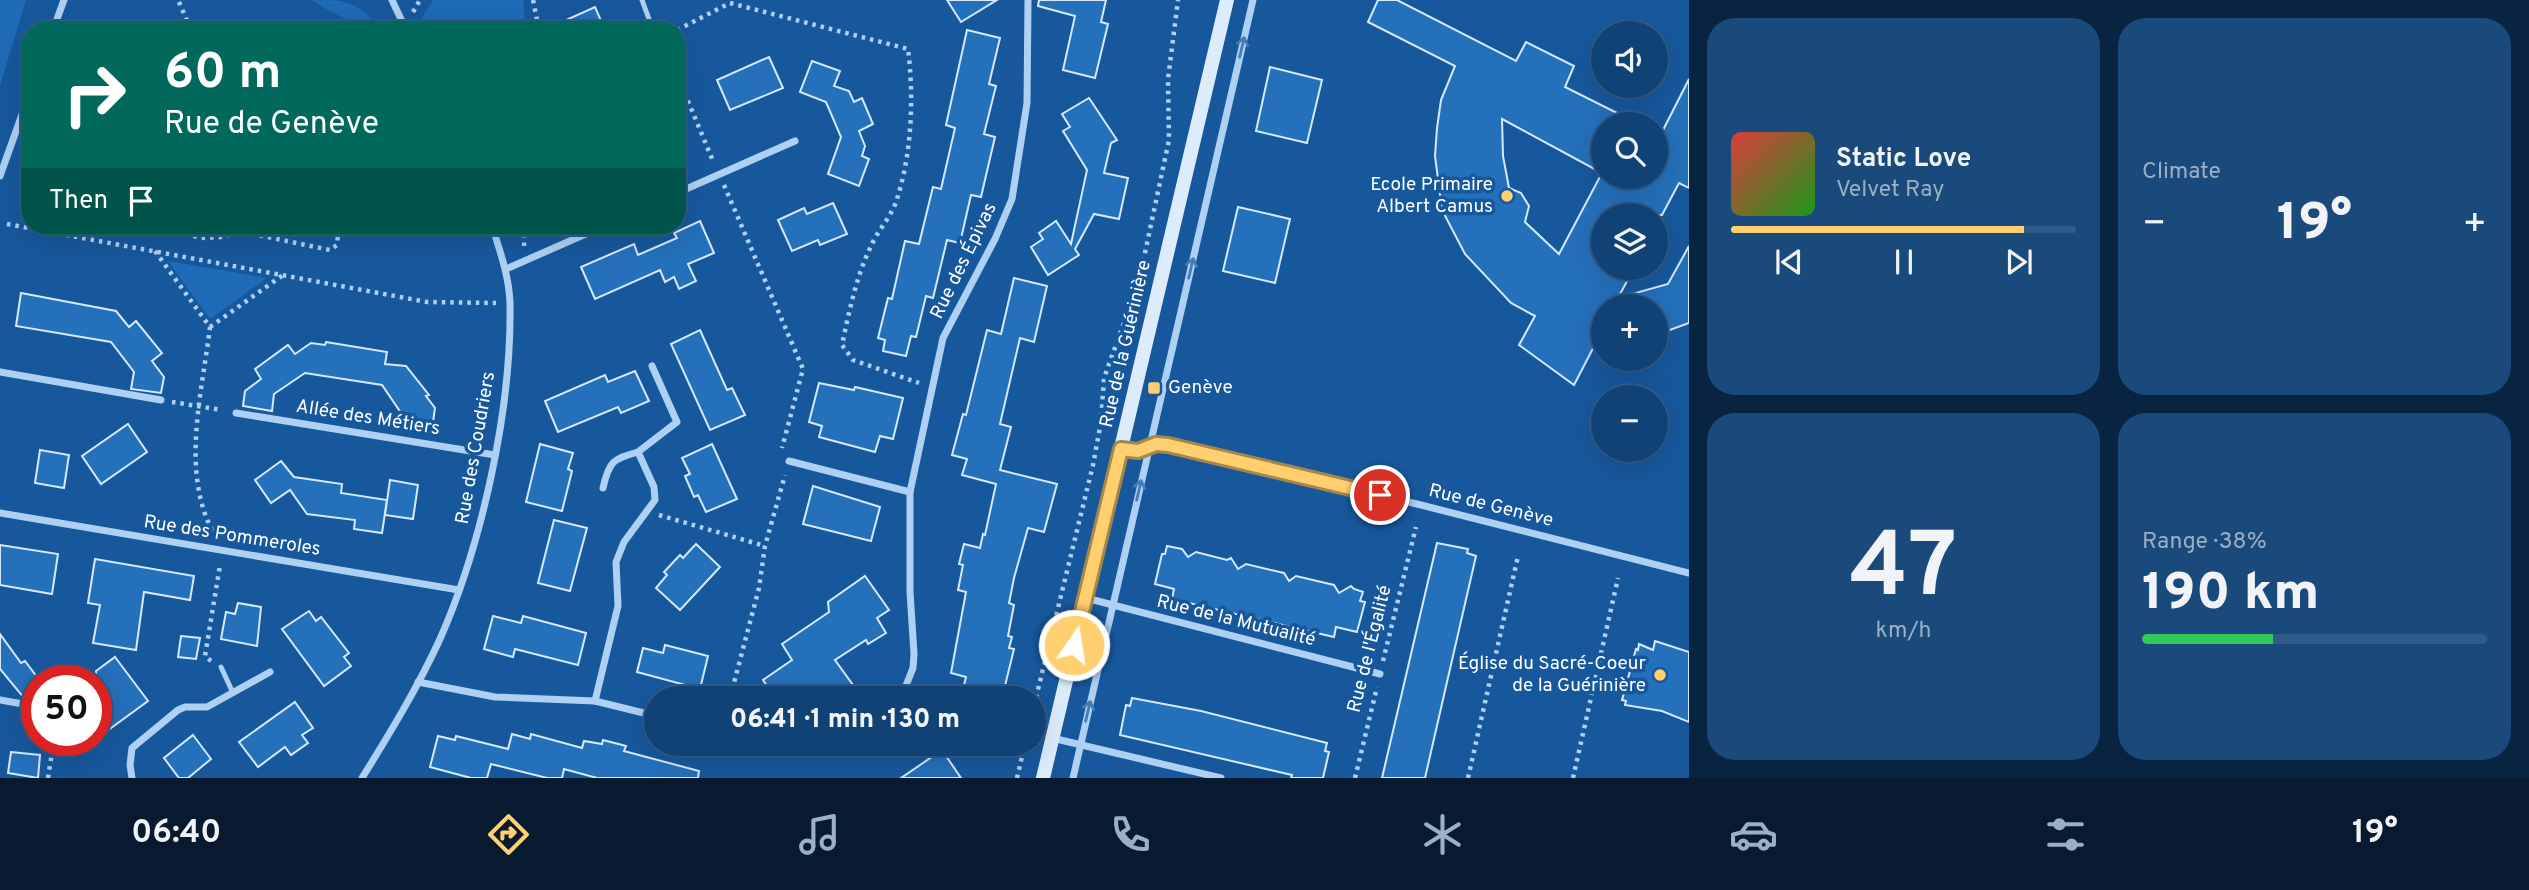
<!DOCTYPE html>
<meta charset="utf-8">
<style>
body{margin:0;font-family:Overpass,sans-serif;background:#1a497b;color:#f1f3f6;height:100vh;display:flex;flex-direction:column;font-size:26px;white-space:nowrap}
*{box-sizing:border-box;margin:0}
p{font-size:23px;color:#9cb0c5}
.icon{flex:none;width:38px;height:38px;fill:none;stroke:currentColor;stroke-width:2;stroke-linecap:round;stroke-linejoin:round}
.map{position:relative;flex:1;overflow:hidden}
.drawer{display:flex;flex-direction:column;gap:18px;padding:18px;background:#092441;width:840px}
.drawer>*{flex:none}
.top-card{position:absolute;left:21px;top:21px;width:665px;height:214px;border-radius:28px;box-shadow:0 7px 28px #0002,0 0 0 2px #305b88;background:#00695c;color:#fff;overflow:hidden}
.tools{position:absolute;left:1591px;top:21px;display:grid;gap:14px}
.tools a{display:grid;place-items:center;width:77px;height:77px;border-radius:50%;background:#114276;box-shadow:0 7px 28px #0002,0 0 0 2px #305b88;font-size:35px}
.speed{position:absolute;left:21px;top:665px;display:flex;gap:14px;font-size:35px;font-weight:700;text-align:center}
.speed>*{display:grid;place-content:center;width:91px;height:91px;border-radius:50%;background:#114276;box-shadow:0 7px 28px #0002,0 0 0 2px #305b88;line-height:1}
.speed .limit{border:10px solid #d22;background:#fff;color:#111}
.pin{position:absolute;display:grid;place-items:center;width:60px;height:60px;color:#fff;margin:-30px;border:4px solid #fff;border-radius:50%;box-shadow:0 2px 7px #0007}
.me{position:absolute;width:77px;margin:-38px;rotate:13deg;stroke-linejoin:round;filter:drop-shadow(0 0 5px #0008)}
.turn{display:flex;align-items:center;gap:24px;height:147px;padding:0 28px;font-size:32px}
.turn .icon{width:91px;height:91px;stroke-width:2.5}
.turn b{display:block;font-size:49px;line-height:60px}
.then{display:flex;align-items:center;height:66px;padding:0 28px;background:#0003;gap:14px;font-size:26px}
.big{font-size:52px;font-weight:800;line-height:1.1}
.drawer .card{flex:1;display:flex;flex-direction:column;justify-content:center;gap:10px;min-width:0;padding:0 24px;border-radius:28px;background:#1a497b}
.drawer .dial{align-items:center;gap:0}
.dial b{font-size:91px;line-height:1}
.song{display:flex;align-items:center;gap:21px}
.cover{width:84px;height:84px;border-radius:10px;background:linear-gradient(135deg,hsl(0 70% 55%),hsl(120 70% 35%))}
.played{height:7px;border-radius:4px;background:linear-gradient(90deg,#ffcf70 85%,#305b88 85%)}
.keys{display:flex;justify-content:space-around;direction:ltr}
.heat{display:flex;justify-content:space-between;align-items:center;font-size:38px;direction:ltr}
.charge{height:10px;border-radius:5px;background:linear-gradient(90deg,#34c759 38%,#305b88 0)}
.drawer .tiles{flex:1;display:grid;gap:18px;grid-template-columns:repeat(2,1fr)}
.trip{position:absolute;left:644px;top:686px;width:402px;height:70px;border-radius:35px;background:#114276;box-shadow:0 7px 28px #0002,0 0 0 2px #305b88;font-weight:800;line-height:70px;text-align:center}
.dock{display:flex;height:112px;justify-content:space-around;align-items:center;background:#071a2f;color:#9cb0c5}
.dock .icon{width:49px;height:49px}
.dock .active{color:#ffcf70}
.dock b{font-size:32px;color:#f1f3f6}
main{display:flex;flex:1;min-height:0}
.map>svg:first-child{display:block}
.green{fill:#1f6bb7}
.building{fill:#2570bb;stroke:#d6e9fd;stroke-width:2;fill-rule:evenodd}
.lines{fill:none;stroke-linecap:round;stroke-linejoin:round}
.path{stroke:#aed0f3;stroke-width:4.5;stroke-dasharray:3.5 5;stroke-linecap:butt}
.service{stroke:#aed0f3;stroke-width:5}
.minor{stroke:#aed0f3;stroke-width:7}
.secondary{stroke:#ddecfc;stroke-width:14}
.oneway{stroke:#447cb7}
.route-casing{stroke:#a68749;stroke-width:18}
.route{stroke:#ffcf70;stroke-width:12}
.poi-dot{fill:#ffcf70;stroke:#17589d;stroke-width:2.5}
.labels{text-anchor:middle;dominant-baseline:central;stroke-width:7;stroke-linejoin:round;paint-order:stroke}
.poi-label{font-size:19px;fill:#fff;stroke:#17589d;text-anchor:end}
.street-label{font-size:19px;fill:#fff;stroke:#17589d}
</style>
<main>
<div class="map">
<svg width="1689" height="778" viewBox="0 0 1689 778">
<rect width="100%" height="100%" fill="#17589d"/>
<g class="green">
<path d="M0,0H26L0,86Z"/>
<path d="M312,0C343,0 353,0 377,23C359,29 326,10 312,0Z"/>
<path d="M433,0H523L526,30H422L419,23Z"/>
<path d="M168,261L267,278L210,319Z"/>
</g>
<g class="building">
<path d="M947,0H997L961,22Z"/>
<path d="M1039,0H1106L1101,22L1108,24L1095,78L1063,70L1075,16L1038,6Z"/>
<path d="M1378,0H1397L1516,61L1526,42L1574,66L1565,87L1639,124H1603V177H1656V131L1661,134L1689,79V188L1679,183L1662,215H1603V268H1634L1618,298L1668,284L1689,246V323L1656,335V306H1603V329L1574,385L1519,345L1535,316L1511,303L1465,254L1442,210L1435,156L1437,128L1441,100L1455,66L1368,22ZM1502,119L1602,173L1559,254L1525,222L1529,206L1521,193L1509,188L1503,156Z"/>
<path d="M595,7L605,30H544Z"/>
<path d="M967,30L1000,38L989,84L996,86L984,134L995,137L981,197L971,195L960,243L947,240L933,298L926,296L916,337L911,336L906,356L883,351L885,340L878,338L888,298L892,299L905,241L919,244L933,187L941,189L955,128L946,125Z"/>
<path d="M769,57L783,88L730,110L717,80Z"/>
<path d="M812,61L840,71L834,86L849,91L854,102L862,98L873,124L859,131L865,146L862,156L869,159L859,186L828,174L841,137L826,102L800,92Z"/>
<path d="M1270,67L1322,80L1307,143L1256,131Z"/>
<path d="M1089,98L1117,140L1111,143L1104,173L1128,178L1119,219L1094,214L1075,249L1079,255L1048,275L1031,247L1043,239L1039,233L1056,221L1071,244L1087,170L1063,131L1070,127L1062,114Z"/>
<path d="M833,203L847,234L820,245L818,240L792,251L778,220L804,208L807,214Z"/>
<path d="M1238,207L1290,219L1275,283L1223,271Z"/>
<path d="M700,221L714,253L688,264L696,281L679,289L674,277L665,282L660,270L595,299L581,267L634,244L638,255L677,238L674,233Z"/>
<path d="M1014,278L1047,286L1034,342L1020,338L1000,424L1011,427L1000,470L1057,484L1044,532L1028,528L1014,578L1009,603L1014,605L1008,636L1012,637L1009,648L1014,649L1002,698H961L966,677L951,673L966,592L958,590L963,565L959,564L964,544L980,548L983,534L985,535L996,484L962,475L967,459L952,455L963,414L966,415L987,330L1001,334Z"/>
<path d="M21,293L116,311L129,327L136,321L162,353L152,361L164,377L161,393L131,389L134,372L111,342L16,326Z"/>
<path d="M700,330L727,390L732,388L745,415L710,430L671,344Z"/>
<path d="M326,342L387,352L385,364L406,366L429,395L426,396L435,408L432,429L410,426L382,385L305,373L274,394L272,411L243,406L245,391L261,379L255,369L288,345L295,354L311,343L325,345Z"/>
<path d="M635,371L649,401L621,413L618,407L558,432L545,401L605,375L608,382Z"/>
<path d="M819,383L854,390L855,387L903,398L893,439L880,436L875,452L819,437L822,426L809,422Z"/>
<path d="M128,424L147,452L101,484L82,456Z"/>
<path d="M540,444L573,453L568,469L572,471L562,511L526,502Z"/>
<path d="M712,444L737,499L706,512L698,495L694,497L685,476L690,474L682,458Z"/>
<path d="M40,450L69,455L64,488L35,483Z"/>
<path d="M281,461L294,477L342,484L341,493L387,500L382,533L354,529L355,520L307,514L290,490L271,503L255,480Z"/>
<path d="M390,480L418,485L413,519L385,515Z"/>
<path d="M813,486L880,507L871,541L803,524Z"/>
<path d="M554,520L587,528L570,591L538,583Z"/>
<path d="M1437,543L1468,549L1467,553L1476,556L1447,682L1425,778H1382Z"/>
<path d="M696,544L720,567L680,610L656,588L667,575L664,572L680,555L683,558Z"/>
<path d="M0,545L58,554L52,594L0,585Z"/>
<path d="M1167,546L1182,549L1188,557L1196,552L1227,560L1231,558L1238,569L1246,564L1284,573L1289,581L1296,576L1334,585L1339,593L1351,586L1354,589L1363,592L1360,601L1365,602L1357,632L1336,627L1334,637L1172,599L1174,589L1155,584L1162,554H1165Z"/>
<path d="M95,559L194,576L190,600L144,592L136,650L93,643L100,605L88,603Z"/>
<path d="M865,576L889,610L877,618L886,633L868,644L866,640L835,660L853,685L833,698H775L763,680L792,660L782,644L829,612L828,602Z"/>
<path d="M238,603L261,607L257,646L221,639L226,612L235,614Z"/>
<path d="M309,611L316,621L321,617L349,653L344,657L351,666L324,686L282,629Z"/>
<path d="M493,616L521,623L523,616L586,633L578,665L515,649L513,657L484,649Z"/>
<path d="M0,634L21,663L25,661L40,681H37V689L24,698L0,669Z"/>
<path d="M181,636L200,638L196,659L178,657Z"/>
<path d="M1655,641L1689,652V722L1662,711L1625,705L1626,701L1622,700L1636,649L1638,650L1639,644L1653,650Z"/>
<path d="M665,645L708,656L700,689L637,672L643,648L663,653Z"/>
<path d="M115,657L148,701L96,739V671Z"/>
<path d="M1132,698L1201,711L1327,743L1325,751L1329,752L1323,778H1291L1292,775L1120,735L1126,705L1130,706Z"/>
<path d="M295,702L313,728L302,735L308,743L291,755L285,747L258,767L239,742Z"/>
<path d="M512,734L530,739L531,734L582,748L584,741L602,744L603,740L626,746L624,751L699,771L698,778H597L564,769L562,778H547L491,764L487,778H471L430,767L438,736L455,740L456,736L508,749Z"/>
<path d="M193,735L211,759L188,778H179L164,758Z"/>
<path d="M942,750L961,778H901Z"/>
<path d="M11,752L40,755L38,778L8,773Z"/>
</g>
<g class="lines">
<g class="path">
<path d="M533,0L539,30"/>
<path d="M179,2L191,30"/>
<path d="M413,12L420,0"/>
<path d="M378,30L390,24"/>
<path d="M677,30L730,3L908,49C914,97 912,152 897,199C892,216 878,230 871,246C856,277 849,312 842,345L853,360L919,383"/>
<path d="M678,77L713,161"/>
<path d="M724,185L803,369L782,448"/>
<path d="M7,224L427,302L496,303"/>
<path d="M170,226L199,238L223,237L239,231L330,250L337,245L339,226"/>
<path d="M524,246L525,226"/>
<path d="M155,251L210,327C202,394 180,472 214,534"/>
<path d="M210,327L283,275"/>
<path d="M172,402L222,410"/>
<path d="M659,515L765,546"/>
<path d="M211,661L205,656L220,565"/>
<path d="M1383,661L1416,527"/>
<path d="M730,698L759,588L765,546L785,475"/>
<path d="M1034,706L1093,465L1101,422L1104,378L1139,281L1169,140L1168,79L1178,0"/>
<path d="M48,778L54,740"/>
<path d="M1017,778L1025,744"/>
<path d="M1355,778L1377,687"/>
<path d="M1468,778L1518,556"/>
<path d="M1573,778L1618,578"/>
</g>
<g class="service">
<path d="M642,0L653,30"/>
<path d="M221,667L233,693"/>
</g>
<g class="minor">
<path d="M392,0L406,30"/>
<path d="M53,30L64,0"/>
<path d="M0,176L30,92"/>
<path d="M677,193L795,141"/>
<path d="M506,269L604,226"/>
<path d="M0,372L161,400"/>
<path d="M236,413L495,455"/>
<path d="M1121,449L1138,451L1156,444L1168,445L1421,505L1689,573"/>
<path d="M789,461L910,492"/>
<path d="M603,488C609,461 613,459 638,452"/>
<path d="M0,513L459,590"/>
<path d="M1086,598L1380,674"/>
<path d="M418,682L495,697L595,701L656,716"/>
<path d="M901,698L913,668L914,654L910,592V492L943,338L995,239L1012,199L1027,103L1028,0"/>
<path d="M0,700L23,704L37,716"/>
<path d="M595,701L618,606L616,562L624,542L655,500L654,487L638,452L677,422L652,366"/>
<path d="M1052,738L1221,778"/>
<path d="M764,744C793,751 827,763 853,744"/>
<path d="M132,778L130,765L132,748L178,710L185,707H207L270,672"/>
<path d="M362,778C390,733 418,687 440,639C482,544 512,408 510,303C509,276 500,251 492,226"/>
<path d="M1073,778L1253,0"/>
</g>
<path class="secondary" d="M1043,778L1227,0"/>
</g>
<defs><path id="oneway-shaft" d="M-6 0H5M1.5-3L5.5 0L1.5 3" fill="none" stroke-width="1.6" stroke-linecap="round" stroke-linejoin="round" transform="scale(1.75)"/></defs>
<g class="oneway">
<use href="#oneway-shaft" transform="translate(1242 47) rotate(-77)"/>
<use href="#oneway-shaft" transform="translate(1191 268) rotate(-77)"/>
<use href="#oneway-shaft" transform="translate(1139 490) rotate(-77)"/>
<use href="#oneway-shaft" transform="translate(1088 711) rotate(-77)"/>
</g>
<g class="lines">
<g class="route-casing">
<path id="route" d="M1074,645L1121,449L1138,451L1156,444L1168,445L1380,495"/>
</g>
<use href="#route" class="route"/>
</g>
<g class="poi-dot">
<circle cx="1507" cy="196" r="7"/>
<rect x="1147" y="381" width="14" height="14" rx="3.5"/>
<circle cx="1660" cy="675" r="7"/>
</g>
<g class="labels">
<g class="poi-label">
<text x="1493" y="185">Ecole Primaire<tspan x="1493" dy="22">Albert Camus</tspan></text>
<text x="1168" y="388" text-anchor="start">Genève</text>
<text x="1646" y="664">Église du Sacré-Coeur<tspan x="1646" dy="22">de la Guérinière</tspan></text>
</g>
<g class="street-label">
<text transform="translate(964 261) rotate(-64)">Rue des Épivas</text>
<text transform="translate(1126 344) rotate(-77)">Rue de la Guérinière</text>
<text transform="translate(368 418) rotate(9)">Allée des Métiers</text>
<text transform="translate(476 448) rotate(-80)">Rue des Coudriers</text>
<text transform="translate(1491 506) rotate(14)">Rue de Genève</text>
<text transform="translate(232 536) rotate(9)">Rue des Pommeroles</text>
<text transform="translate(1236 621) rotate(14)">Rue de la Mutualité</text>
<text transform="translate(1370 649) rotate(-76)">Rue de l'Égalité</text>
</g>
</g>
</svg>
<div class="tools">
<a><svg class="icon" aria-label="sound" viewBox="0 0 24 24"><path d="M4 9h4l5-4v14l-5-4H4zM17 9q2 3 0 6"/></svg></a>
<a><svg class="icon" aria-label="search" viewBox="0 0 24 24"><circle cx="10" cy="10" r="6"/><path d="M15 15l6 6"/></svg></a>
<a><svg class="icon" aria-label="layers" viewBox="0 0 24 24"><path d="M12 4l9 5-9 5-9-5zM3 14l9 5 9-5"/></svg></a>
<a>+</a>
<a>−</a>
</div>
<div class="speed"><div class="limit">50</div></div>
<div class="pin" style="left:1380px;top:495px;background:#d93025"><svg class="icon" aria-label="arrive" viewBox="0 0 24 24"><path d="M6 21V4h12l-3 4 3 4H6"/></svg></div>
<svg class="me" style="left:1074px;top:645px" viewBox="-20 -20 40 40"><circle r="17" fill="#ffcf70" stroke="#fff" stroke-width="3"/><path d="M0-11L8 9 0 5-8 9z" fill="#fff"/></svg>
<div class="trip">06:41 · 1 min · 130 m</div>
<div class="top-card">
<div class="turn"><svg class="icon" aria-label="right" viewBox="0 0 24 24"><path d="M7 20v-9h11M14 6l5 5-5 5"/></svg><div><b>60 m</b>Rue de Genève</div></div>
<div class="then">Then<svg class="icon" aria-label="arrive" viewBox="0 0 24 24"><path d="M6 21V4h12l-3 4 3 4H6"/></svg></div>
</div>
</div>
<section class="drawer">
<div class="tiles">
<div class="card">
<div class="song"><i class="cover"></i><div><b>Static Love</b><p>Velvet Ray</p></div></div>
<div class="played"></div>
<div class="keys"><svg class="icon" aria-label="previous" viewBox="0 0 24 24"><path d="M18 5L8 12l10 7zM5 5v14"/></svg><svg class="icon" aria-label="pause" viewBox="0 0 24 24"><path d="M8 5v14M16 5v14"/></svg><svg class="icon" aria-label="next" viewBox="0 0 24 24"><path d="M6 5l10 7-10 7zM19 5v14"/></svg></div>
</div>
<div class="card"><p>Climate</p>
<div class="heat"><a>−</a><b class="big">19°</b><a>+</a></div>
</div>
<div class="card dial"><b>47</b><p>km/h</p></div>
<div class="card"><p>Range · 38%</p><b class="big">190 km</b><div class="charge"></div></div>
</div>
</section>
</main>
<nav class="dock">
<b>06:40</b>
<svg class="icon active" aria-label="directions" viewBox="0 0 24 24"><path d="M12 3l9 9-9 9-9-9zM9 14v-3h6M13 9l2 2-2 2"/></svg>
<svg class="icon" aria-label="music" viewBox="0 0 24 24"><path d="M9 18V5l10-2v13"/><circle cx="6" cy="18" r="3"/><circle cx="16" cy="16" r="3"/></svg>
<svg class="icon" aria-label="phone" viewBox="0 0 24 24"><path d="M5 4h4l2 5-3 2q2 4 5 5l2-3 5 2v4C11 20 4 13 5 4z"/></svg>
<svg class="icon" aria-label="climate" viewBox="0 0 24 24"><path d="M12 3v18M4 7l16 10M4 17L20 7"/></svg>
<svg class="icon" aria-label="car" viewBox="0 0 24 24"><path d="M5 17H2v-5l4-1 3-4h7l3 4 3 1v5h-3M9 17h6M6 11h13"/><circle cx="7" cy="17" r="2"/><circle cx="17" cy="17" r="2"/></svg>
<svg class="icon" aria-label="filters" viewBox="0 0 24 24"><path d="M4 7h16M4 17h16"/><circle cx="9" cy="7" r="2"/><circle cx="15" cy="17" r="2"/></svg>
<b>19°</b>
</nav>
